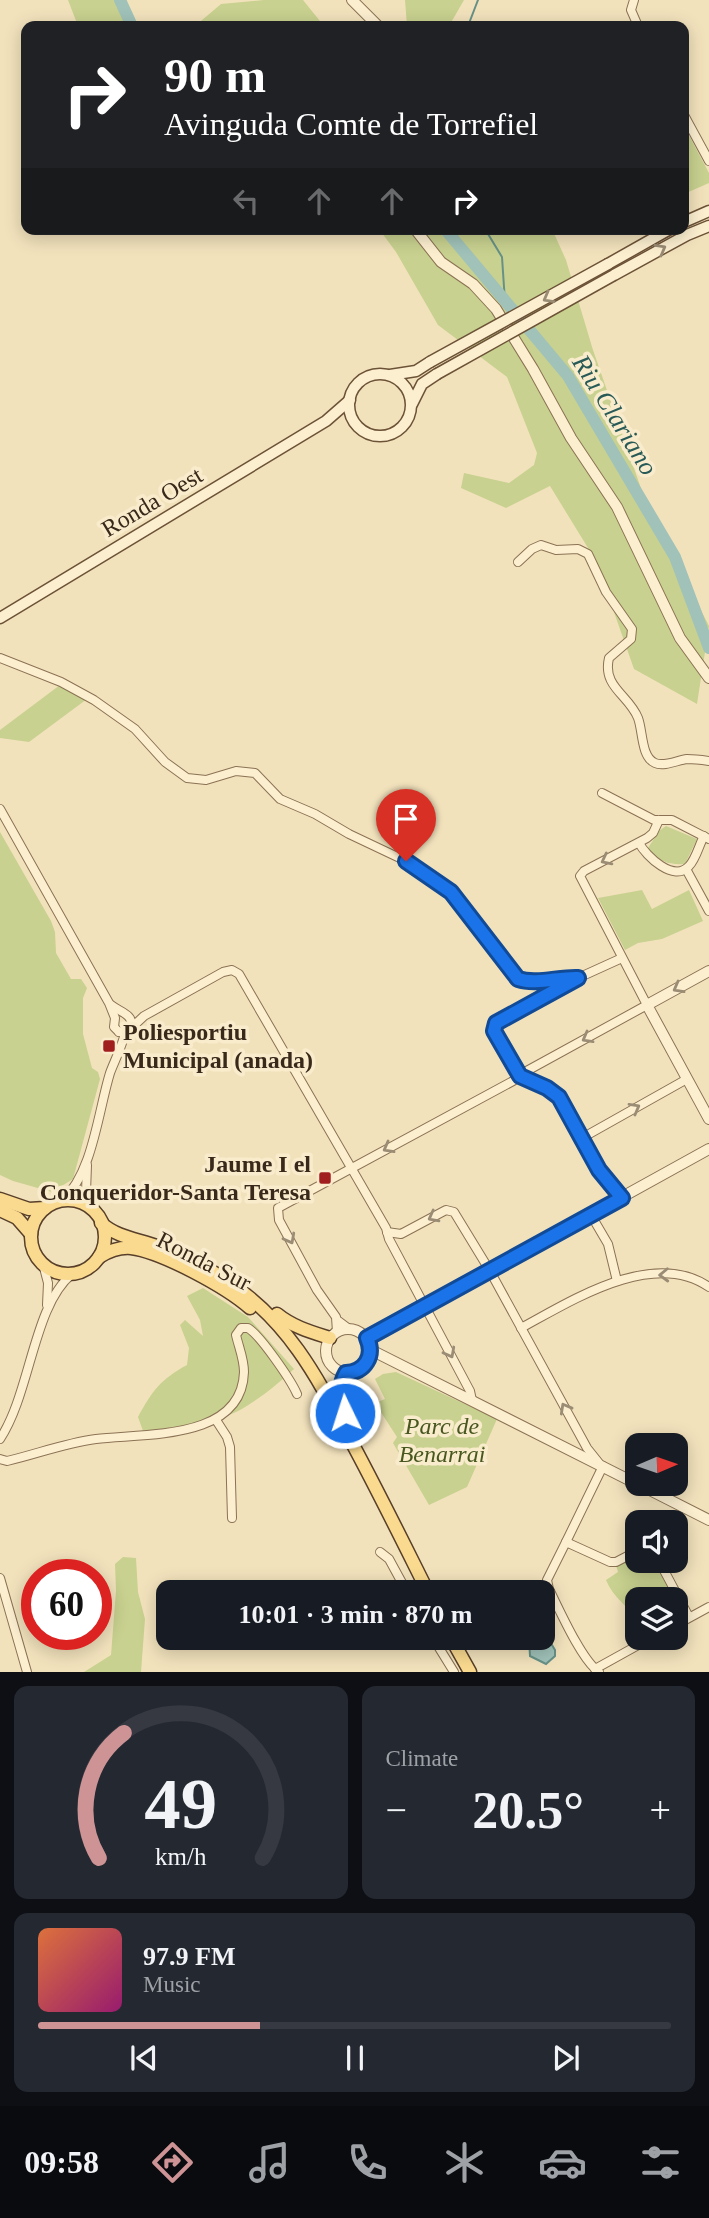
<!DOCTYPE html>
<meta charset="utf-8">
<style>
body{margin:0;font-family:Georgia,serif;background:#242831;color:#f1f3f6;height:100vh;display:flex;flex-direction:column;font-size:26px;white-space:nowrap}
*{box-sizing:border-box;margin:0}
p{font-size:23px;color:#9ea1a6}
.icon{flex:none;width:38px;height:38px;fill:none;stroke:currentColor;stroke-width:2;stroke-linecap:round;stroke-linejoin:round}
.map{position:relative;height:1672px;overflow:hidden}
.details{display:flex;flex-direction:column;gap:14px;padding:14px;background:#0d0f14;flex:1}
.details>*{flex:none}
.guide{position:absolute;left:21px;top:21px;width:668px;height:214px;border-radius:14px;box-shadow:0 4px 18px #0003;background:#202124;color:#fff;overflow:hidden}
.needle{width:46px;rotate:88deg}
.buttons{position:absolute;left:625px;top:1433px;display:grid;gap:14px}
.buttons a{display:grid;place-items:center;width:63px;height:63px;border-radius:14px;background:#171b24;box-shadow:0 4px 18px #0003;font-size:35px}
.speed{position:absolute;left:21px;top:1559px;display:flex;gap:14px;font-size:35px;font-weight:700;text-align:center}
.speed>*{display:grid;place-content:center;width:91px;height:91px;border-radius:50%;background:#171b24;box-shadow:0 4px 18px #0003;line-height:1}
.speed .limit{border:10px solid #d22;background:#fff;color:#111}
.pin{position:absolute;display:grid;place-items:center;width:60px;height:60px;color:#fff;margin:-72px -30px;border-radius:50% 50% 50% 0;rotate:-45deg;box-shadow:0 0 7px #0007}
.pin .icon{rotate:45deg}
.me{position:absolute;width:77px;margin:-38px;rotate:356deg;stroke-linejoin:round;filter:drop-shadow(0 0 5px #0008)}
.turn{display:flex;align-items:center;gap:24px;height:147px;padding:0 28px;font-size:32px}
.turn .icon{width:91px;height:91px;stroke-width:2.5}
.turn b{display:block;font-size:49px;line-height:60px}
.lanes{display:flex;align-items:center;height:66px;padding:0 28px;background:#0003;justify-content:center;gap:35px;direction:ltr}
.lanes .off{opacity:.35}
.big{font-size:52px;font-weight:700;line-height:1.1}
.details .card{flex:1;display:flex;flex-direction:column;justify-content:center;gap:10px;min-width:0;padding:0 24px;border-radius:14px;background:#242831}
.details .dial{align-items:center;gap:0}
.dial svg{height:182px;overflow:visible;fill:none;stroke:#363941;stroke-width:7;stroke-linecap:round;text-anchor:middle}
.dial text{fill:#f1f3f6;stroke:none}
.song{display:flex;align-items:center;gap:21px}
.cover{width:84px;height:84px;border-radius:10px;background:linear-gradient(135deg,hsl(20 70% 55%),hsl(320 70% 35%))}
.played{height:7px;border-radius:4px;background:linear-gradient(90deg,#cd9395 35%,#363941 35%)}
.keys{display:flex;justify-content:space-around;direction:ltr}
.heat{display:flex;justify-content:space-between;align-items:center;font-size:38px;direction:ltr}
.details .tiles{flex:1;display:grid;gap:14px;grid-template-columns:1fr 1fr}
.card:last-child{grid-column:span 2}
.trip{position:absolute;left:156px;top:1580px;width:399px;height:70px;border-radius:14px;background:#171b24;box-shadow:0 4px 18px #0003;font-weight:700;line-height:70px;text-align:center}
.tabs{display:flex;height:112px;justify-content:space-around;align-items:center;background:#090b0e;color:#9ea1a6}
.tabs .icon{width:49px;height:49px}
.tabs .on{color:#cd9395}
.tabs b{font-size:32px;color:#f1f3f6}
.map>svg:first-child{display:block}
.green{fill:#c8d18f}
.water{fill:#a0c2b9;stroke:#679187;stroke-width:2}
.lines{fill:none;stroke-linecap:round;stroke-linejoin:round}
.stream{stroke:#679187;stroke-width:2}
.river{stroke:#a0c2b9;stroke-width:12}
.minor-casing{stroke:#8b7254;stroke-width:10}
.tertiary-casing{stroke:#8b7254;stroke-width:12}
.secondary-casing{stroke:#6c5237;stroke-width:13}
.primary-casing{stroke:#583f29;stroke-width:15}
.minor{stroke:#fcefd0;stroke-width:8}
.tertiary{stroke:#fcefd0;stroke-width:10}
.secondary{stroke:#fcefd0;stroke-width:10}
.primary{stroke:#fada8f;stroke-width:12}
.secondary-bridge-casing{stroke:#6c5237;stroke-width:13;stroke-linecap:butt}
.secondary-bridge{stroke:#fcefd0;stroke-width:10}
.oneway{stroke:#9a8c75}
.route-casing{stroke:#114b97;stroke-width:18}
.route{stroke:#1a73e8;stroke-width:12}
.poi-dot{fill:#a01e1e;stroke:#f9eccc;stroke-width:2.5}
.labels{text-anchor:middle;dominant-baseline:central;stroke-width:7;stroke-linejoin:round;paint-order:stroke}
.street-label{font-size:24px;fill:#39291a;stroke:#f9eccc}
.poi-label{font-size:24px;font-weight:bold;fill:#39291a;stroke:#f9eccc;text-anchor:start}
.park-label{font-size:24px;font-style:italic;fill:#48571f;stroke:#f9eccc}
.water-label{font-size:26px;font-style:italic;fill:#285a57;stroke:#f9eccc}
</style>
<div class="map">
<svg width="709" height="1672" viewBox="0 0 709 1672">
<rect width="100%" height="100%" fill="#f2e2bc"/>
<g class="green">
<path d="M68,0H120L137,26H78Z"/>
<path d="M264,0H303L324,26H195L221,4Z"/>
<path d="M405,0H464L449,26H407Z"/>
<path d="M684,126L709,173V183L684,194Z"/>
<path d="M379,229H552L566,260L593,350L645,500L709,626L697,704L634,669L596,561L550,486L506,508L461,488L464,473L509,483L534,465L537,453L507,377L438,325L396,252Z"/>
<path d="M60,685L87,699L29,742L0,738V730Z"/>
<path d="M666,826L697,839L685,864C669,865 657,861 648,848L659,831Z"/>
<path d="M0,832L51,921L55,932L56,953L71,979H81L87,988L83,998V1034L92,1068L98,1072L100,1079L73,1179L52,1192L13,1181L0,1175Z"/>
<path d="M642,890L652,909L689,890L703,921L662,939L638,943L625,950L598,898Z"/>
<path d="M203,1288L248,1317L294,1369C278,1384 256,1402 236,1412C208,1425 173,1427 143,1431L138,1417C152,1391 161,1379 187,1365L189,1348L180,1325L185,1320L203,1336L200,1320L187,1296Z"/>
<path d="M396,1372L497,1419L467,1487L429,1505L393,1443L397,1437L375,1403L385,1399L375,1379L383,1374Z"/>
<path d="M637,1554V1561H655L682,1611L676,1615V1600H637V1622C629,1606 613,1598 606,1580L618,1572L616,1565Z"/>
<path d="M123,1557L136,1558L138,1592L145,1619L141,1672H84L111,1655L116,1591L115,1564Z"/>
</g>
<path class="water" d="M543,1630L555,1650V1656L546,1664L530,1656L529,1638H542Z"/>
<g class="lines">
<g class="stream">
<path d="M468,26L478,0"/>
<path d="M485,229L502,257L505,302"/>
</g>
<g class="river">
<path d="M120,0L132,26"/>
<path d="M445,229L568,376L675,557L709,648"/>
</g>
<g class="minor-casing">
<g id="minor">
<path d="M634,0L631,10L638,26"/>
<path d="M684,115L709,161"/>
<path d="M518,562L532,549L541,545L556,550L578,549L588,554L606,592L632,629L631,639L609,658C602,687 629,695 638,718C643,731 641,757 655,763C664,767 678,760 687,759C694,759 702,760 709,761"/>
<path d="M0,658L61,682L94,700L135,729L165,762L187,778L206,780L236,771L255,773L280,799L315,814L349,834L406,861L451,892L518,979C534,985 559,977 578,978"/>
<path d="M602,793L654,820H672L709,839"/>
<path d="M0,809L109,1003L115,1018L114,1027L119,1032"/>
<path d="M639,843C646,856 674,883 689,866C696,859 699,845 704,836"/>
<path d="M686,869L709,911"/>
<path d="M622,958L578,978L502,1020L495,1025L494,1031L520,1076L547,1088L559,1097L599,1170L622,1198"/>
<path d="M111,1005C120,1012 133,1014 132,1027"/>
<path d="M119,1032L128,1031L144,1016L223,972L232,970L239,974L386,1228L389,1239L470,1391L472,1400"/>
<path d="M582,1138L687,1079"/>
<path d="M87,1165L86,1192L92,1209"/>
<path d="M63,1200C93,1172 98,1112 110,1073C114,1062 124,1042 125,1032"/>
<path d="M591,1215L608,1244L617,1281"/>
<path d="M387,1232L401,1234L446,1210L454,1212L490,1271L587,1448L599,1463"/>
<path d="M43,1264L48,1283L47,1305"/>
<path d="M337,1320L349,1329"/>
<path d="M521,1328C571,1301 653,1248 709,1287"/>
<path d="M337,1332L336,1317L317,1290L279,1220L278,1208L513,1081L523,1073L647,1005L580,876L584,871L647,838L653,833L659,820"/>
<path d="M216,1420L227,1437L230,1447L232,1518"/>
<path d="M0,1439C31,1392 33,1306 72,1274"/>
<path d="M0,1459L7,1461C37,1454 65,1443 96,1439C144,1433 242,1441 244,1372C244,1359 239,1348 236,1335L241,1328H248C260,1335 291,1380 297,1394"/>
<path d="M566,1542L603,1466"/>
<path d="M380,1552L389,1559L407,1592"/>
<path d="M659,1561L689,1617"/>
<path d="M0,1578L27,1672"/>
<path d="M676,1625L709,1607"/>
<path d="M433,1638L454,1672"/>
<path d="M595,1669L651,1638"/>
<path d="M599,1672C582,1661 559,1609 549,1589L547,1580L566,1542L610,1562H616L637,1551"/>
</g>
</g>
<g class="tertiary-casing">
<g id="tertiary">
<path d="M352,0L378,26"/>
<path d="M415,229L441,262L473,284L496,309L533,369L571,438L617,507L680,638L709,678"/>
<path d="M709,971L647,1005L709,1119"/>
<circle cx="348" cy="1351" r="22"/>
<path d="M367,1338L709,1149"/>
<path d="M371,1350L637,1484"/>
<path d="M638,1484L709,1520"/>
</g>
</g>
<g class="secondary-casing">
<g id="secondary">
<path d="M684,222L709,211"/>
<path d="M608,264L670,229"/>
<path d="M614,275L687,235L709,226"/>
<circle cx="380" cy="405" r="31"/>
<path d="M390,375L416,371L430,362"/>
<path d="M412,404L422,384L437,374"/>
<path d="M0,618L326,421L350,400"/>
</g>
</g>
<g class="primary-casing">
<g id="primary">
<path d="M0,1199L29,1209L45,1208"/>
<circle cx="68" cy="1237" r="37"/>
<path d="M0,1210L17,1218L31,1234"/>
<path d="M101,1223C118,1238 139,1239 159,1247C183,1255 209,1268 230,1283C290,1323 318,1379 351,1441C378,1491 403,1542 428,1592"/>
<path d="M99,1257C109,1251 119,1247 131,1248C162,1252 226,1287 250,1308"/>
<path d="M277,1314C293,1327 311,1332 330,1338"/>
<path d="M346,1373C337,1388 342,1407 348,1423"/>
<path d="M451,1638L470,1672"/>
</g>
</g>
<use href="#minor" class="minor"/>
<use href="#tertiary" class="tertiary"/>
<use href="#secondary" class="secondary"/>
<use href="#primary" class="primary"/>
<g class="secondary-bridge-casing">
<g id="secondary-bridge">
<path d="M430,362L608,264"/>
<path d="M437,374L614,275"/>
</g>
</g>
<use href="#secondary-bridge" class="secondary-bridge"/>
</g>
<defs><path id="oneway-chevron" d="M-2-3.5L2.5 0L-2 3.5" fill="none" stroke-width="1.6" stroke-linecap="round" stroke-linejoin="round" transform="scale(1.75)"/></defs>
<g class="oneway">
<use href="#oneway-chevron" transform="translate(661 249) rotate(-29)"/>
<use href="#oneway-chevron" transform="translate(548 298) rotate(151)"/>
<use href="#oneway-chevron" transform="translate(606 860) rotate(153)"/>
<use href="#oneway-chevron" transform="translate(678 988) rotate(151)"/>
<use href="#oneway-chevron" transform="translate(587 1038) rotate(151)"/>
<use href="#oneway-chevron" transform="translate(635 1108) rotate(-29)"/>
<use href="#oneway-chevron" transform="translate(388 1148) rotate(151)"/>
<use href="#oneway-chevron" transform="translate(433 1217) rotate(152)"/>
<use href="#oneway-chevron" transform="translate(290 1239) rotate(62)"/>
<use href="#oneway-chevron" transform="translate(664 1275) rotate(178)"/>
<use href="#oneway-chevron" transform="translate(450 1353) rotate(62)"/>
<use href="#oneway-chevron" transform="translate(565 1408) rotate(-119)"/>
</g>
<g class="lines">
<g class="route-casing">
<path id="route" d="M345,1413C341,1400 339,1385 346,1373C365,1372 375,1356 367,1338L622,1198L599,1170L559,1097L547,1088L520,1076L494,1031L496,1023L578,978C559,977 536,985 518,979L451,892L406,861"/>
</g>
<use href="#route" class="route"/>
</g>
<g class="poi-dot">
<rect x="102" y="1039" width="14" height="14" rx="3.5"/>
<rect x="318" y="1171" width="14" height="14" rx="3.5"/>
</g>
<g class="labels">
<g class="street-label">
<text transform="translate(152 502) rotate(-31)">Ronda Oest</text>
<text transform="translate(204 1261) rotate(27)">Ronda Sur</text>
</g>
<g class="poi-label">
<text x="123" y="1032">Poliesportiu<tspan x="123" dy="28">Municipal (anada)</tspan></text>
<text x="311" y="1164" text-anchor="end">Jaume I el<tspan x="311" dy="28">Conqueridor-Santa Teresa</tspan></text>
</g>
<g class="park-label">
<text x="442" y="1426">Parc de<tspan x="442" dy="28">Benarrai</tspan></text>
</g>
<g class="water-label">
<text transform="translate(615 415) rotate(58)">Riu Clariano</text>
</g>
</g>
</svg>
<div class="buttons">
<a><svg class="needle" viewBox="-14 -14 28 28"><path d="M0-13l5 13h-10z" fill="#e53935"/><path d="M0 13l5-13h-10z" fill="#9ea1a6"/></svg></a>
<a><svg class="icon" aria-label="sound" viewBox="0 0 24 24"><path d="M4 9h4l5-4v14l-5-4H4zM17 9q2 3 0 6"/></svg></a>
<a><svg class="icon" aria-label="layers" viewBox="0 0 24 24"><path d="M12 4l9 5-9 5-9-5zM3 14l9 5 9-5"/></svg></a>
</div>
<div class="speed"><div class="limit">60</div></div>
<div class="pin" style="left:406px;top:861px;background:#d93025"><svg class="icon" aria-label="arrive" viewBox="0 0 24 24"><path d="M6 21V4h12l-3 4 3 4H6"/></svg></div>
<svg class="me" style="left:345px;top:1413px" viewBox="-20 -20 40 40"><circle r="17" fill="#1a73e8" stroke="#fff" stroke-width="3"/><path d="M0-11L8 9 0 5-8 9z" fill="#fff"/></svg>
<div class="trip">10:01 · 3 min · 870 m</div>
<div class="guide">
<div class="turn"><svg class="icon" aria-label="right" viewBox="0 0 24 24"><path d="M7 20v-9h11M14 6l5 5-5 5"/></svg><div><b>90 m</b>Avinguda Comte de Torrefiel</div></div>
<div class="lanes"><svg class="icon off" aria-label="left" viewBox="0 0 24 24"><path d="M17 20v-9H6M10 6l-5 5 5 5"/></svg><svg class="icon off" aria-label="ahead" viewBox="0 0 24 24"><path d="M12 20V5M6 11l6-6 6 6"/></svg><svg class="icon off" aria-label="ahead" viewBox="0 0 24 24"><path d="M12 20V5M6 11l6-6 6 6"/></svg><svg class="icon" aria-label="right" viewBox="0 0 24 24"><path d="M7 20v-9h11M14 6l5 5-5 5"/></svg></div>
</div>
</div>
<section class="details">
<div class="tiles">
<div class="card dial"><svg viewBox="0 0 100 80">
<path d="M14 69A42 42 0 1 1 86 69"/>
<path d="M14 69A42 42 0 0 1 25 14" stroke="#cd9395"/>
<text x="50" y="56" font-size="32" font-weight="700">49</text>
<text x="50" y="72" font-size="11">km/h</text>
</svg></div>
<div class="card"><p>Climate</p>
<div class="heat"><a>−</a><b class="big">20.5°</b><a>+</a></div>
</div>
<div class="card">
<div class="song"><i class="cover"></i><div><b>97.9 FM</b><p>Music</p></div></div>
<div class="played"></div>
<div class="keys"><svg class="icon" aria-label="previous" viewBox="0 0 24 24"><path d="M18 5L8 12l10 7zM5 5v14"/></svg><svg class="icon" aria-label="pause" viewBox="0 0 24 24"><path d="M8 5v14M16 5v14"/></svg><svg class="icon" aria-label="next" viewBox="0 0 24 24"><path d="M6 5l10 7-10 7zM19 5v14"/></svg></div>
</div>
</div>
</section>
<nav class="tabs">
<b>09:58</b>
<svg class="icon on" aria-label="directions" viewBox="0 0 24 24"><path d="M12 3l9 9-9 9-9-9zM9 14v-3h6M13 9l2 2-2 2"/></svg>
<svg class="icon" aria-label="music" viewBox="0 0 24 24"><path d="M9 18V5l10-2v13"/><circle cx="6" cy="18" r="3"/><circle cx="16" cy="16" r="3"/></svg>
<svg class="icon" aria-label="phone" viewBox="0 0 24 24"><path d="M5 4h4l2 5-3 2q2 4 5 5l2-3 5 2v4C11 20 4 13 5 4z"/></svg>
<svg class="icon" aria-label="climate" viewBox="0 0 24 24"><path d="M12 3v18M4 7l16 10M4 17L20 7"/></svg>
<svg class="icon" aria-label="car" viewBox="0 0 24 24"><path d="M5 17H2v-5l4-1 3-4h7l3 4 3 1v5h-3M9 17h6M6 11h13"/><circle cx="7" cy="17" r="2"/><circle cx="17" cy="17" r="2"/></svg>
<svg class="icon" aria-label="filters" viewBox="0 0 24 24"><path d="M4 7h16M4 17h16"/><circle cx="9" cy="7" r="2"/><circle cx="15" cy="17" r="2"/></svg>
</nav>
